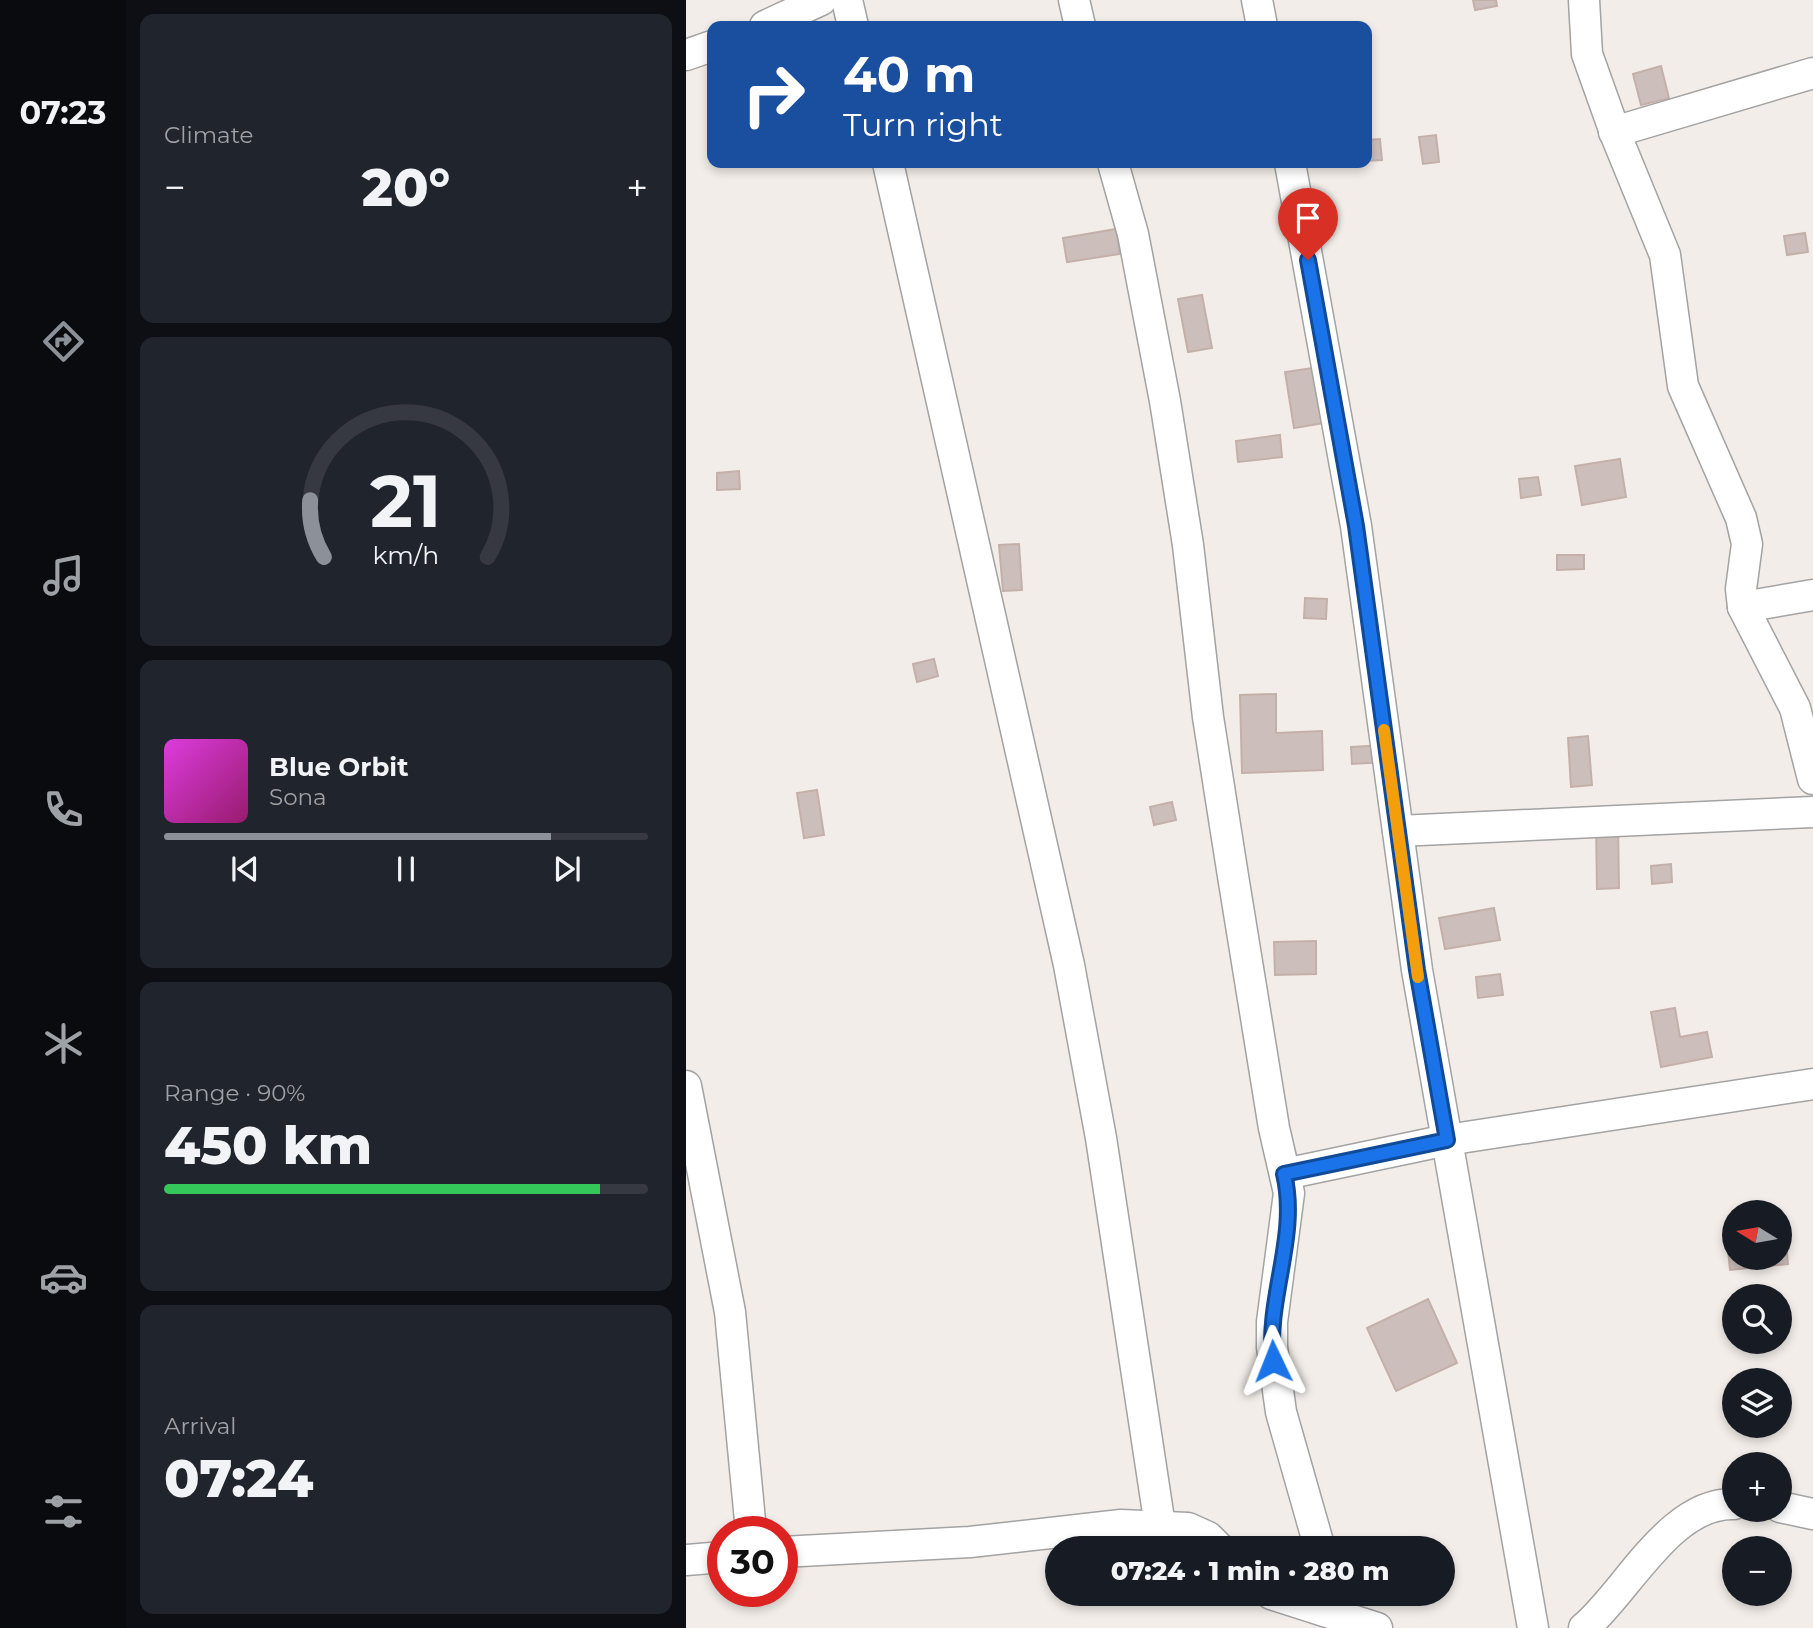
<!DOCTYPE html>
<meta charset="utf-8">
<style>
body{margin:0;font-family:Montserrat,sans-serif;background:#20242c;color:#f1f3f6;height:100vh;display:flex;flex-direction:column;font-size:26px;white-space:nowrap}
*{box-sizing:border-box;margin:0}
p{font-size:23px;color:#9ea1a6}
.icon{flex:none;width:38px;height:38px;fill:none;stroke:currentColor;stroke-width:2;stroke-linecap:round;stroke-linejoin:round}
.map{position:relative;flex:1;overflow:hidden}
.sheet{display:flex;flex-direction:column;gap:14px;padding:14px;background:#0d0f14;width:560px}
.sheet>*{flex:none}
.top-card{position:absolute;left:21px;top:21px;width:665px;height:147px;border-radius:14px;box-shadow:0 4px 10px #0003;background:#1a4fa0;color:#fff;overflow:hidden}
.needle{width:46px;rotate:281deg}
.tools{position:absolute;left:1036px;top:1200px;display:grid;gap:14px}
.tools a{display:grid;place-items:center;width:70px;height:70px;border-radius:50%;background:#171b24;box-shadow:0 4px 10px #0003;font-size:35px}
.speed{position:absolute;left:21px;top:1516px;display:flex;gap:14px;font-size:35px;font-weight:700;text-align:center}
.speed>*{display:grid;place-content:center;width:91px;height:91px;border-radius:50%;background:#171b24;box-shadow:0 4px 10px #0003;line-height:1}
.speed .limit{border:10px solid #d22;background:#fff;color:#111}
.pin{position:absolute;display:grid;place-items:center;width:60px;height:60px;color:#fff;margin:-72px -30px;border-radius:50% 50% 50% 0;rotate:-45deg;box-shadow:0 0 7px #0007}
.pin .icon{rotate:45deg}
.me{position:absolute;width:77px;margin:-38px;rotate:358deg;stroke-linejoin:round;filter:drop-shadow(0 0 5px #0008)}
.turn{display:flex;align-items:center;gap:24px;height:147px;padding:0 21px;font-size:32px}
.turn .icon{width:91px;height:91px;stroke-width:2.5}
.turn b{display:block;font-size:49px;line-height:60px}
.big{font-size:52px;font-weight:800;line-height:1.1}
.sheet .card{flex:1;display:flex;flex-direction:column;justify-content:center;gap:10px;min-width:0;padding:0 24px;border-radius:14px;background:#20242c}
.sheet .dial{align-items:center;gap:0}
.dial svg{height:182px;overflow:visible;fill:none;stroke:#363941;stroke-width:7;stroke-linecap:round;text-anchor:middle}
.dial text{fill:#f1f3f6;stroke:none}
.song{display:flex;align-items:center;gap:21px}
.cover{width:84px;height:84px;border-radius:10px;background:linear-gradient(135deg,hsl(300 70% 55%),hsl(320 70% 35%))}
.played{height:7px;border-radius:4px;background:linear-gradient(90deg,#8c9099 80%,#363941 80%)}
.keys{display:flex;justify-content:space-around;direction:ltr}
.heat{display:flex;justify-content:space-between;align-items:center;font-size:38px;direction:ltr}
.charge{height:10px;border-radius:5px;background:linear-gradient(90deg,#34c759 90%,#363941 0)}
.trip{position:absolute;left:359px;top:1536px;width:410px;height:70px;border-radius:35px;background:#171b24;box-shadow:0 4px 10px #0003;font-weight:800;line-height:70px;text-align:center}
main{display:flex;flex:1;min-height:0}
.dock{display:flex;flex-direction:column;width:126px;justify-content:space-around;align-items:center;background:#090b0e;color:#9ea1a6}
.dock .icon{width:49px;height:49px}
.dock .active{color:#8c9099}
.dock b{font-size:32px;color:#f1f3f6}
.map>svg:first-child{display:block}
.building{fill:#cbbebb;stroke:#c5b0a9;stroke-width:2}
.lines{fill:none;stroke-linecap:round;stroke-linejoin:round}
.street-casing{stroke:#a3a3a3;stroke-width:33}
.street{stroke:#fff;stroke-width:30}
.route-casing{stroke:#114b97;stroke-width:18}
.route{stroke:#1a73e8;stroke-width:12}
.slow{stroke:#f59e0b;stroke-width:12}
</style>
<main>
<nav class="dock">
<b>07:23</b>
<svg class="icon active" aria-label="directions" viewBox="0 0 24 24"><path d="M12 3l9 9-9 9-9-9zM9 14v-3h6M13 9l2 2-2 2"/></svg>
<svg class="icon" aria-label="music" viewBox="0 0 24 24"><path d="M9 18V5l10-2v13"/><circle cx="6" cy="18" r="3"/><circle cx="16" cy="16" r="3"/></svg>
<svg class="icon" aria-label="phone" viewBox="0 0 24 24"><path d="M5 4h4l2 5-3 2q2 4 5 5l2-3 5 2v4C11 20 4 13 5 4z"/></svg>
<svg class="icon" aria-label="climate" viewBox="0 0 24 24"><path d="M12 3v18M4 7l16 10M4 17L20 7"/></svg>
<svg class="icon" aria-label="car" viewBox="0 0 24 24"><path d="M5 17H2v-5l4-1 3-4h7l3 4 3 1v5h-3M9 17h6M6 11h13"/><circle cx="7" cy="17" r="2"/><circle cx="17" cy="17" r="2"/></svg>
<svg class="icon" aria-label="filters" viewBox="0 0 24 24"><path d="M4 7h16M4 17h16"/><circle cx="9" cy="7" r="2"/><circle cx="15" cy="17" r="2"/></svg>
</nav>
<section class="sheet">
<div class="card"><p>Climate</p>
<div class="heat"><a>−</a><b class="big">20°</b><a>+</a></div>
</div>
<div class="card dial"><svg viewBox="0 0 100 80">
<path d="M14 69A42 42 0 1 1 86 69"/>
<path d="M14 69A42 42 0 0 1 8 44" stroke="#8c9099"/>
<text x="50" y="56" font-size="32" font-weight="700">21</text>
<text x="50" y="72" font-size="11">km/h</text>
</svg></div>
<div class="card">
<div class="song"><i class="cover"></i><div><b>Blue Orbit</b><p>Sona</p></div></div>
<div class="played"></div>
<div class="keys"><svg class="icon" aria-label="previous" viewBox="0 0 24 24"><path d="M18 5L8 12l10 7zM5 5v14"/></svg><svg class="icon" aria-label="pause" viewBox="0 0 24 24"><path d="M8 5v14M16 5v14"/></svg><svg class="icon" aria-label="next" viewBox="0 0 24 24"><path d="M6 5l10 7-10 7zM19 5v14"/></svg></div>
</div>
<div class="card"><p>Range · 90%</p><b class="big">450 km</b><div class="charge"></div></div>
<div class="card"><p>Arrival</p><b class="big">07:24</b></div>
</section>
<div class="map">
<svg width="1127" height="1628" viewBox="0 0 1127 1628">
<rect width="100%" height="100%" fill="#f2ede8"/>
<g class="building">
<path d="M787,0H810L811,6L789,10Z"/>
<path d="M975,66L983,98L955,105L947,74Z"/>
<path d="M750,135L753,162L737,164L733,137Z"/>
<path d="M694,139L696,160L681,161V140Z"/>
<path d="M430,229L434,254L381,262L377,238Z"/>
<path d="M1119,233L1122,252L1101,255L1098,236Z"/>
<path d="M516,295L526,348L502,352L492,299Z"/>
<path d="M641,366L650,421L608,428L599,372Z"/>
<path d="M594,435L596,457L552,462L550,441Z"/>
<path d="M934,459L940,497L896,505L889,466Z"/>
<path d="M53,471L54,489L31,490V473Z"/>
<path d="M852,477L855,495L835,498L833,479Z"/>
<path d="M333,544L336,590L317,591L313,545Z"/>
<path d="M871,555H898V569L871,570Z"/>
<path d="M619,598L641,599L640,619L618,618Z"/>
<path d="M248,659L252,676L231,682L227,664Z"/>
<path d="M590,694V733L636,731L637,770L556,773L554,695Z"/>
<path d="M902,736L906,785L885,787L882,738Z"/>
<path d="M699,745V762L666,764L665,747Z"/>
<path d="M131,790L138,835L118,838L111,793Z"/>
<path d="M486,802L490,820L468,825L464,807Z"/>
<path d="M932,823L933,888L911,889L910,824Z"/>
<path d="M985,864L986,882L966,884L965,866Z"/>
<path d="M808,908L814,940L759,949L753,918Z"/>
<path d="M630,941V974L589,975L588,942Z"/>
<path d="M814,974L817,995L792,998L790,977Z"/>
<path d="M989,1008L994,1037L1021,1032L1026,1057L975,1067L965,1012Z"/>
<path d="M1094,1243H1100L1102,1264L1044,1270L1042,1249L1048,1248V1258H1094Z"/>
<path d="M742,1299L771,1363L710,1391L681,1328Z"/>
</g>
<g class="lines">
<g class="street-casing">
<g id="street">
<path d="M161,0L167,26"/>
<path d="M388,0L394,26"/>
<path d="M571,0L576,26"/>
<path d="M898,0L901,54L931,138L979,255L997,386L1055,518L1061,544L1055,589L1057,607L1109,708L1127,779"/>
<path d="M79,26L135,0"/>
<path d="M0,55L26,46"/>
<path d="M928,132L1127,73"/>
<path d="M202,163L383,965L415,1138L474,1526"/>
<path d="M427,163L447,234L479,401L502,545L522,717L547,876L588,1128L603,1193L586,1322V1347L595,1412L634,1549"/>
<path d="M604,163L670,526L731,970L847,1628"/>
<path d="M1057,607L1127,595"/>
<path d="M712,831L1127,812"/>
<path d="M0,1086L44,1312L65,1531"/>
<path d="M599,1174L761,1140L1127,1084"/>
<path d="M1094,1507L1127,1514"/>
<path d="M96,1552L284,1542L435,1525L502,1528L522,1537L534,1549"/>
<path d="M0,1560L37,1557"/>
<path d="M585,1594L691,1628"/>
<path d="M898,1628C941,1592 984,1502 1048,1504"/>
</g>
</g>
<use href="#street" class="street"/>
</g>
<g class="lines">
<g class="route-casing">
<path id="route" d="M587,1361C580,1298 613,1236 598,1174L761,1140L731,970L670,526L622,260"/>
</g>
<use href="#route" class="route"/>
<path class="slow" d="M698,730L732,977"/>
</g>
</svg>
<div class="tools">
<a><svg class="needle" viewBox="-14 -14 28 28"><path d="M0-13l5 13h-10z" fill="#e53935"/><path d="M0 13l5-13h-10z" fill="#9ea1a6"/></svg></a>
<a><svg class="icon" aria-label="search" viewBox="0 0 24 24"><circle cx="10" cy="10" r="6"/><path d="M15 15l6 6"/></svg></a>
<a><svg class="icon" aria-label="layers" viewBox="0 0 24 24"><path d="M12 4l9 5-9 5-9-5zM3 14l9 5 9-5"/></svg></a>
<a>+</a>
<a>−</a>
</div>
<div class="speed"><div class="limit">30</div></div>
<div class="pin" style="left:622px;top:260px;background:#d93025"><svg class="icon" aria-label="arrive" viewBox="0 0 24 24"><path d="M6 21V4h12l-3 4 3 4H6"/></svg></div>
<svg class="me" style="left:587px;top:1361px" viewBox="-20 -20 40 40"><path d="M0-17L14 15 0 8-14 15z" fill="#1a73e8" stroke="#fff" stroke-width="4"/></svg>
<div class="trip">07:24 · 1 min · 280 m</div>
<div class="top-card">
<div class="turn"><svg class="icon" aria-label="right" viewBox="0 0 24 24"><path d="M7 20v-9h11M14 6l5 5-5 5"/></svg><div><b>40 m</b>Turn right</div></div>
</div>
</div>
</main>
